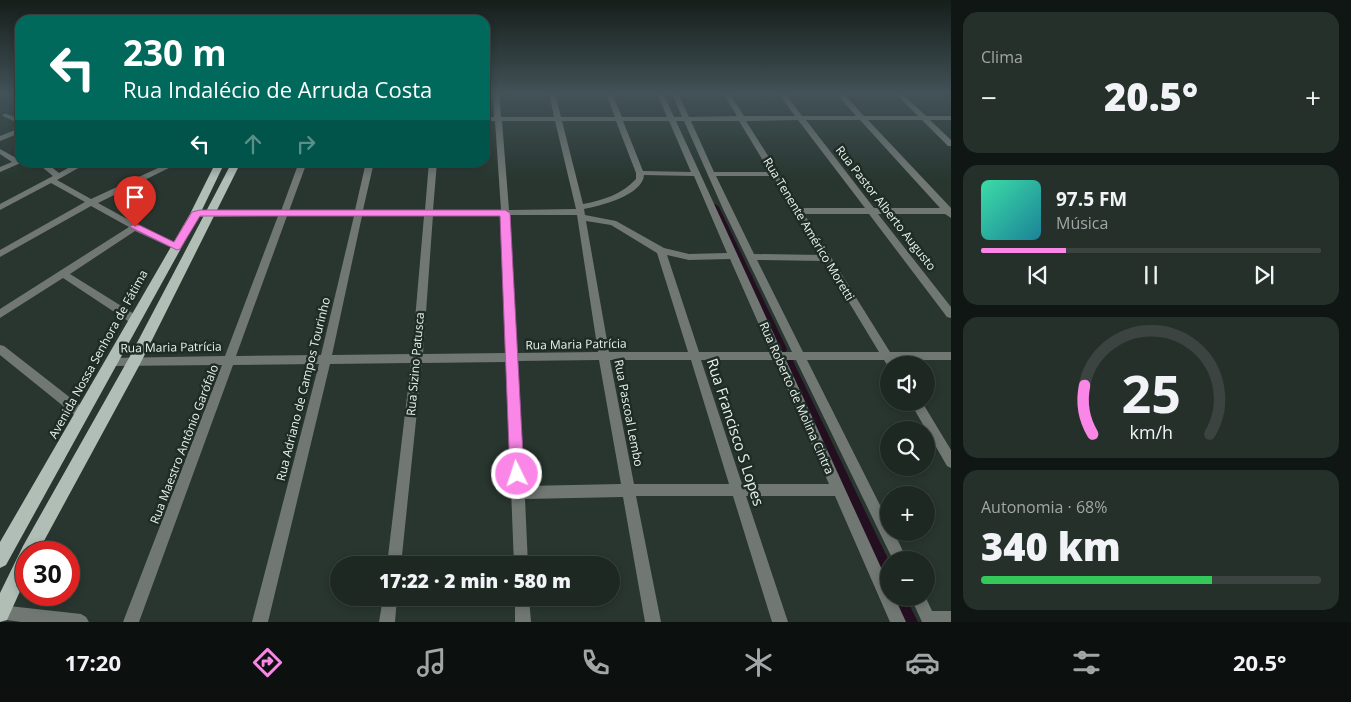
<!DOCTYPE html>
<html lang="pt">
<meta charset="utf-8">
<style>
body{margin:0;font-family:"Open Sans",sans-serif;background:#26302b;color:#f1f3f6;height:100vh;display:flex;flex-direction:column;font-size:19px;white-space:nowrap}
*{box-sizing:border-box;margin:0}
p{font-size:16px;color:#a1a6a6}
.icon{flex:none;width:28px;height:28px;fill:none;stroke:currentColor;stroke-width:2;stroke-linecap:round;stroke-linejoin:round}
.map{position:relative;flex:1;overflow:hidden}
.sheet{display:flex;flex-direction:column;gap:12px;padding:12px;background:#101613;width:400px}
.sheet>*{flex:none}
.guide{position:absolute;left:15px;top:15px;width:475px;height:152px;border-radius:15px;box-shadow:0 2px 8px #0003,0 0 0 1px #3c4441;background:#00695c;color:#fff;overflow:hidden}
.buttons{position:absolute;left:880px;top:356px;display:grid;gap:10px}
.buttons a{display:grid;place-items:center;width:55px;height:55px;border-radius:50%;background:#1e2823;box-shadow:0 2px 8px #0003,0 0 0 1px #3c4441;font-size:25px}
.speed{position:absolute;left:15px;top:541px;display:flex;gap:10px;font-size:25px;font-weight:700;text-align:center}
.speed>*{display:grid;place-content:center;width:65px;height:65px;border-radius:50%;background:#1e2823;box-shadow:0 2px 8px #0003,0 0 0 1px #3c4441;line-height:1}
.speed .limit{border:8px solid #d22;background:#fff;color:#111}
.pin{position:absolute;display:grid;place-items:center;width:42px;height:42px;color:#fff;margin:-51px -21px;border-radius:50% 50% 50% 0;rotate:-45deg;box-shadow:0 0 5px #0007}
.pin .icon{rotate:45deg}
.me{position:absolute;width:55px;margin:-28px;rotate:356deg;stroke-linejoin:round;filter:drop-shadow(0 0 4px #0008)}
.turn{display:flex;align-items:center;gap:18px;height:105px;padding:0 25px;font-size:22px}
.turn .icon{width:65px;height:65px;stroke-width:2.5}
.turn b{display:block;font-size:35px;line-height:42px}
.lanes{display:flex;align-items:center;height:48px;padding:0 25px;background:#0003;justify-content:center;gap:25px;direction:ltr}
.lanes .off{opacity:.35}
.big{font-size:38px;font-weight:800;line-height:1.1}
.sheet .widget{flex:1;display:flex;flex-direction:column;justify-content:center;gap:8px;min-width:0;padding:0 18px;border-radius:15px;background:#26302b}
.sheet .dial{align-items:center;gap:0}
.dial svg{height:130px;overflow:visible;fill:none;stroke:#3c4441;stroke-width:7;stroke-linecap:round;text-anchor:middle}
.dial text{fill:#f1f3f6;stroke:none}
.song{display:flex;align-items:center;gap:15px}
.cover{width:60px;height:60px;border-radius:8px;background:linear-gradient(135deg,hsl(160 70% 55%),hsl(190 70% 35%))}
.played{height:5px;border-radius:2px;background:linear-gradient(90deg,#fa87e7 25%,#3c4441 25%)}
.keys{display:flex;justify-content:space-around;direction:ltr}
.heat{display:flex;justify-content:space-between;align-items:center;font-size:28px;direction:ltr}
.charge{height:8px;border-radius:4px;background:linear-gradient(90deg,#34c759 68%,#3c4441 0)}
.trip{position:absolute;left:330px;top:556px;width:290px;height:50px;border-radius:25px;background:#1e2823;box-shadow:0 2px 8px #0003,0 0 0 1px #3c4441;font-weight:800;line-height:50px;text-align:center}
.dock{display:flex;height:80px;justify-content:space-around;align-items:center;background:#0c100e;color:#a1a6a6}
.dock .icon{width:35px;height:35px}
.dock .active{color:#fa87e7}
.dock b{font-size:22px;color:#f1f3f6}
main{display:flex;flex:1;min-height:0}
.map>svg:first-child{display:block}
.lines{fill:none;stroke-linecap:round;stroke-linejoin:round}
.canal{fill:#230f20;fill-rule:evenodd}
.minor{fill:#717874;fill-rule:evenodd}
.primary{fill:#b0beb6;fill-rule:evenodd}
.route{fill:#fa87e7;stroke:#a25896}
.labels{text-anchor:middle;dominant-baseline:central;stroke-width:5;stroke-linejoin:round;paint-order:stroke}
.street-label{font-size:12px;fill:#e9f2ed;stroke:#1f2c25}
.near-street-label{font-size:15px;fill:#e9f2ed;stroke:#1f2c25}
</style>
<main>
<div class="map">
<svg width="951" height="622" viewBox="0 0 951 622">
<rect width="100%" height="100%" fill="#28362f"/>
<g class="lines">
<g class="canal">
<path d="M715,204L719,207L787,349L786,352L782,353L778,352L777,349L711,207Z"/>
<path d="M789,358L793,360L794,363L889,561V584L884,582L784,363L785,360Z"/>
<path d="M891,598H906L918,622H902Z"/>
</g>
<g class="minor">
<path d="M493,93H499L501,117H554L549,93H555L561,117H615L606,93H612L622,117H667L657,93H663L674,117H682L672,93H678L689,117L737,116L723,93H729L744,116H795L778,93H785L802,116H856L836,93H843L864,116H918L895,93H902L926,116H951V120H930L951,140V146H948L922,120H868L951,208V218L945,214H878L951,307V318L947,317L869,214H804L890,352H951V360H896L898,365H889V368L884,360H807L889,523V532H894L907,560H893L796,360H786L889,585V598H895L906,622H890L835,496H746L788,622H772L733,496H636L661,622H645L623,497L525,499L528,565H514L506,362L422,363L401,565H387L411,363L330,364L268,622H252L319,364L233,365L139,622H123L222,365L111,366L107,365L106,362L107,359L111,358L225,356L278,216L195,217L191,214L192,212L281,211L299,162H307L289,211L355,210L366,162H374L363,210H425L429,162H437L433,210H501L495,121H485V117H494ZM798,120L865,208H801L746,121ZM806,120H860L940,208H874ZM502,121H555L576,209L509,210ZM562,121H616L636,173V179C622,194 604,200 583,204ZM623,121H669L691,172L643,171ZM676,121H684L723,209L792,352H782ZM691,121H739L770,172H714ZM644,175L694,176L727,253L689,254L664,248L616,221L585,215L584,209C600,206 643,195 644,175ZM716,176H773L821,255L754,254ZM433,215H501L506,353L423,354ZM509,215H577L598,352L517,353ZM287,216H354L321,355L236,356ZM362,216H424L412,354L332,355ZM586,221L611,225L657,253L688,352H609ZM667,255L689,260L730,259L771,352H699ZM757,260L824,261L879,352H803ZM599,360L621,484L524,486L517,361ZM610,360H691L729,484H634ZM701,360H775L829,484H742Z"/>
<path d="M3,114H7L20,119V124L3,116Z"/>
<path d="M20,128V133L0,141V136Z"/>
<path d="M0,149L18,159H20V162H23L0,172V167L12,162L0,154Z"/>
<path d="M36,162H45L59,173L79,162H89L57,180L91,199L171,162H181L98,203L138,225L180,245L181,247L180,249H174L135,231L70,274L139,317L140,320L139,323H131L63,278L0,318V309L129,227L91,206L0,257V250L85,202L51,183L0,210V204L53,176Z"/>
<path d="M0,345L4,346L86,410L88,414L86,418L82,419L78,418L0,355Z"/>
<path d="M910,402H922L951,450V468L947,466Z"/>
<path d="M383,598H397L395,622H379Z"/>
<path d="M515,598H529L531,622H515Z"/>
<path d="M911,598H926L932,611H951V622H922Z"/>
<path d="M0,605L81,614L86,617L89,622H21L0,619Z"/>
</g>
<g class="primary">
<path d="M216,162H225L200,214L6,565L0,568V542L190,214Z"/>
<path d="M232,162H241L139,366L38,552H26V578L7,620L0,622V593L23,546L129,358Z"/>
</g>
</g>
<linearGradient id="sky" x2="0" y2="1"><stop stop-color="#161e1a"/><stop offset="0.52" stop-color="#425258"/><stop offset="1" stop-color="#425258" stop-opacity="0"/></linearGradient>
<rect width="951" height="180" fill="url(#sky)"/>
<path class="route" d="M505,210L510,213L524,474L522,479L517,481L512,479L510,474L500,216H200L180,249L177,250L130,227L132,225H139L174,242L192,212L200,210Z"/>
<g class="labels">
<g class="street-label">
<text transform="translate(886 208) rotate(52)">Rua Pastor Alberto Augusto</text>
<text transform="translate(809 229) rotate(59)">Rua Tenente Américo Moretti</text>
<text transform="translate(576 344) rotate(-1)">Rua Maria Patrícia</text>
<text transform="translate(171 347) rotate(-1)">Rua Maria Patrícia</text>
<text transform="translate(98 354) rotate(-61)">Avenida Nossa Senhora de Fátima</text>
<text transform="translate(415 364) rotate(-85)">Rua Sizino Patusca</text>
<text transform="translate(303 389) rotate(-76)">Rua Adriano de Campos Tourinho</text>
<text transform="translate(797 398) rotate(66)">Rua Roberto de Molina Cintra</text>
<text transform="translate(629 413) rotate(79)">Rua Pascoal Lembo</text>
<text transform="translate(184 444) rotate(-69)">Rua Maestro Antônio Garófalo</text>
</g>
<g class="near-street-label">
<text transform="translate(736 432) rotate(72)">Rua Francisco S Lopes</text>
</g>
</g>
</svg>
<div class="buttons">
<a><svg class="icon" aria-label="sound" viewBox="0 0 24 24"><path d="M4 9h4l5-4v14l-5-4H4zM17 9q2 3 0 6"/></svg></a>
<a><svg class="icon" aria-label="search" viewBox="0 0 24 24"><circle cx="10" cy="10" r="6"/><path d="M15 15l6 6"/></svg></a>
<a>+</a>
<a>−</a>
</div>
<div class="speed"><div class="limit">30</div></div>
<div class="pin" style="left:135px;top:227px;background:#d93025"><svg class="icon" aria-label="arrive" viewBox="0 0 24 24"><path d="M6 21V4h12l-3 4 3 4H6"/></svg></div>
<svg class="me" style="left:517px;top:474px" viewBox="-20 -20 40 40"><circle r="17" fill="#fa87e7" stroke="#fff" stroke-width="3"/><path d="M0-11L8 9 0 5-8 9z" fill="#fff"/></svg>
<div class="trip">17:22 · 2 min · 580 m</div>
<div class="guide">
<div class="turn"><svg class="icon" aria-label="left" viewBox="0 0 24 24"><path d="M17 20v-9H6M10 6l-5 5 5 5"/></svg><div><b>230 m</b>Rua Indalécio de Arruda Costa</div></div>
<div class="lanes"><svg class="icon" aria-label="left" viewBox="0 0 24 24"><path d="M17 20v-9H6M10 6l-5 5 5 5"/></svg><svg class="icon off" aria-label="ahead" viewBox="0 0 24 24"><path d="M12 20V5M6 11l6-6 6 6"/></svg><svg class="icon off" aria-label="right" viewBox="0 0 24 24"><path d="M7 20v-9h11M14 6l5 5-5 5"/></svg></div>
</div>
</div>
<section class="sheet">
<div class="widget"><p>Clima</p>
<div class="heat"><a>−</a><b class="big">20.5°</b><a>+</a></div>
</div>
<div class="widget">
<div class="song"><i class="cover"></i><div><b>97.5 FM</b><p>Música</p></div></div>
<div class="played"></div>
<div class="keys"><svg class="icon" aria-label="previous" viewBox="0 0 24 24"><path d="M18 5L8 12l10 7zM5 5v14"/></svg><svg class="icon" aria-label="pause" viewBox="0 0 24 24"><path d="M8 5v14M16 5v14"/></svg><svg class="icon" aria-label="next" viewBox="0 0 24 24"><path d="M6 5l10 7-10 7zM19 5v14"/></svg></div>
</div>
<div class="widget dial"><svg viewBox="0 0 100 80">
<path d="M14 69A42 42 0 1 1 86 69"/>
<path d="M14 69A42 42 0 0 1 9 39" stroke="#fa87e7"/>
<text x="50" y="56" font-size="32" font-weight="700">25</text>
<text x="50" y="72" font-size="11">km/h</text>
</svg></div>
<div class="widget"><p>Autonomia · 68%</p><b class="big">340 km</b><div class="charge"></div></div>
</section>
</main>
<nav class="dock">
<b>17:20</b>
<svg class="icon active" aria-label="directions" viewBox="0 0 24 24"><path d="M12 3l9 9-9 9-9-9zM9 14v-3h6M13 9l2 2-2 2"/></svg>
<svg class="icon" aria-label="music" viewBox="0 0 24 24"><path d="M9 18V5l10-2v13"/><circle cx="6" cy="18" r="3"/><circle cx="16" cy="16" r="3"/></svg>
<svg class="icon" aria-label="phone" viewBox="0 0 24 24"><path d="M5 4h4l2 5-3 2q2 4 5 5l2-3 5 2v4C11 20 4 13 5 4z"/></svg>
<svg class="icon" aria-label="climate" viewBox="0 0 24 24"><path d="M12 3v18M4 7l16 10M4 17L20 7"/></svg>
<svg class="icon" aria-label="car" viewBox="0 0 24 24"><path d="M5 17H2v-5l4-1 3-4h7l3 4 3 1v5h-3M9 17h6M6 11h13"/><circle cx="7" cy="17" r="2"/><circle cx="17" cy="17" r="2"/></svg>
<svg class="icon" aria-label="filters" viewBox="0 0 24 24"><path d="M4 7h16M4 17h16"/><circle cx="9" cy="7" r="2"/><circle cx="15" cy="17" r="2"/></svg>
<b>20.5°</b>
</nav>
